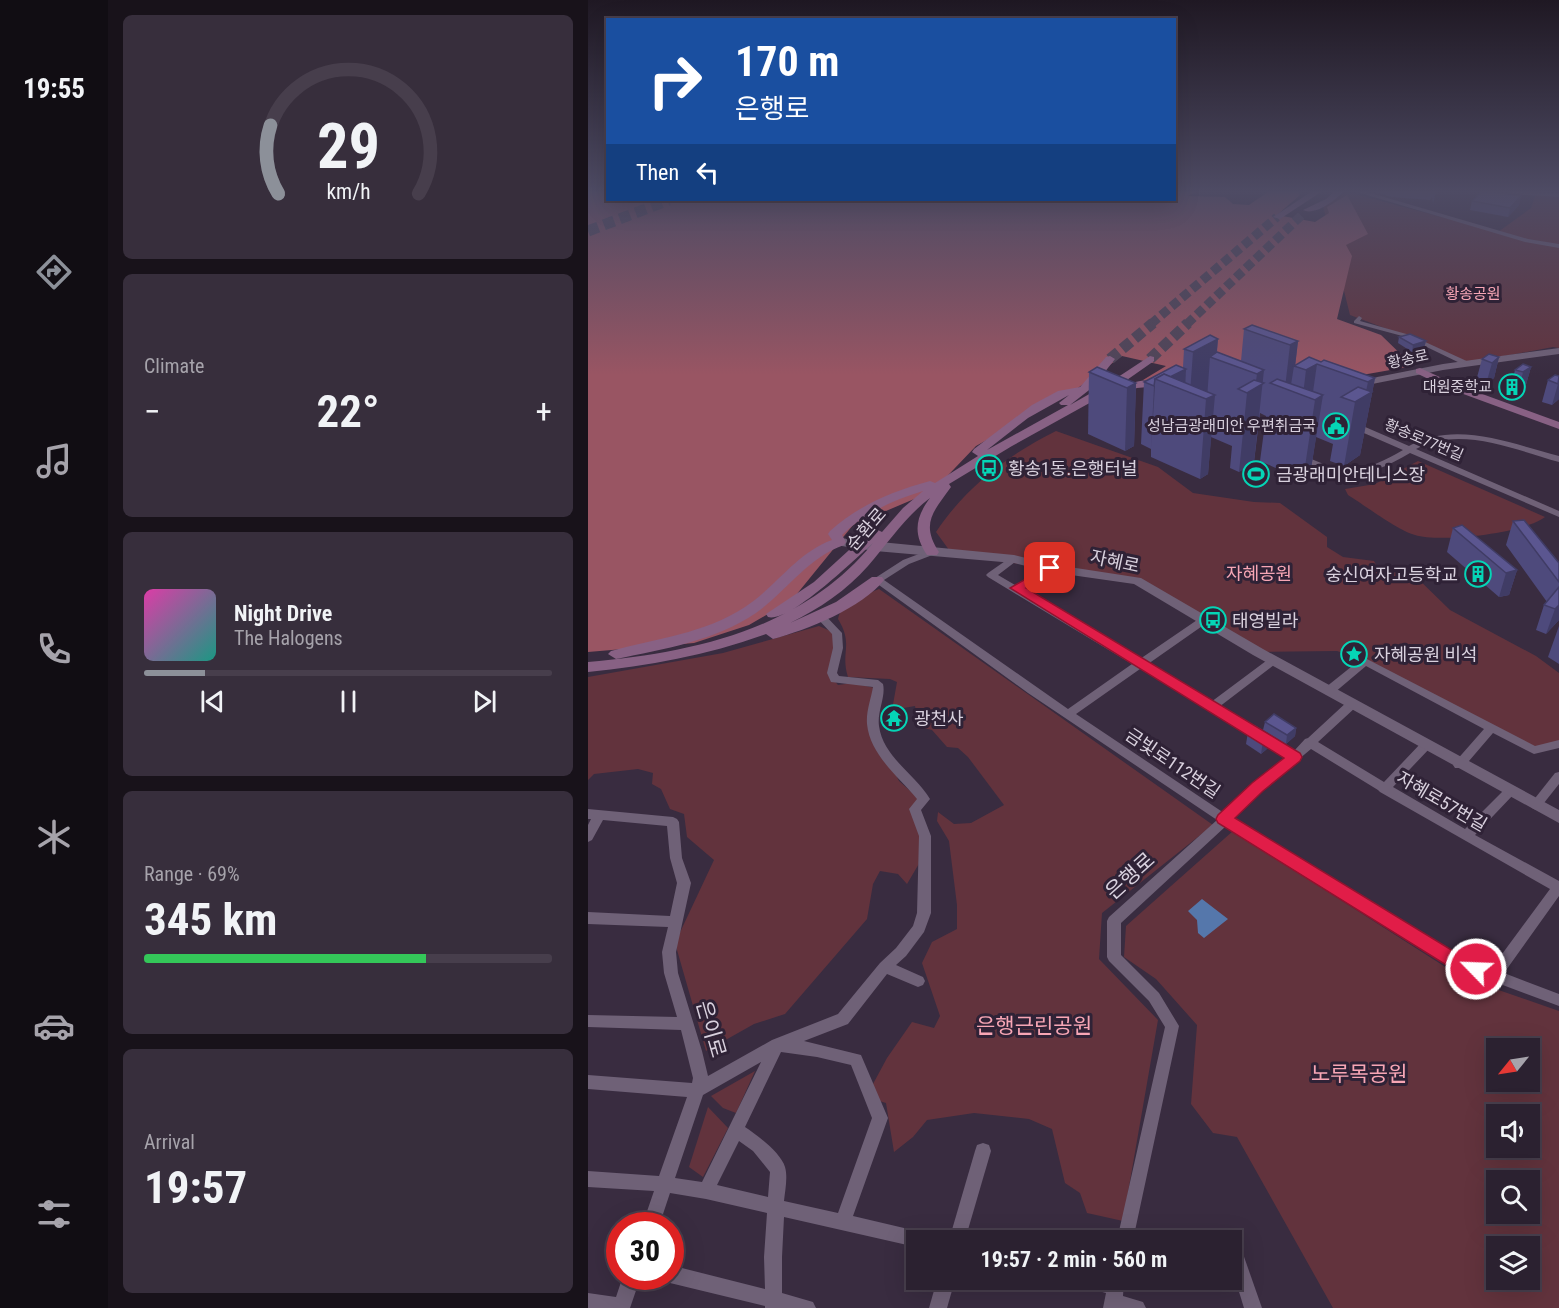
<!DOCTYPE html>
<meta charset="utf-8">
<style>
body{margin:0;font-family:"Roboto Condensed","Noto Sans KR",sans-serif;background:#372e3c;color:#f1f3f6;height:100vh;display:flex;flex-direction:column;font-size:22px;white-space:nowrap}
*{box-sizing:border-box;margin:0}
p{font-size:20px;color:#a6a3ab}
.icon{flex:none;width:33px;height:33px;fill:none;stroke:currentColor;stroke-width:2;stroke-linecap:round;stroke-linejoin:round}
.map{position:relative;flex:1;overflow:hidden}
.details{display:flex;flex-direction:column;gap:15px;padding:15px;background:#18121a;width:480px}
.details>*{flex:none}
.guide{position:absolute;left:18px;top:18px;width:570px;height:183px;border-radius:0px;box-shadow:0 6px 24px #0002,0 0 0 2px #473e4c;background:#1a4fa0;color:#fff;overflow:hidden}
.needle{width:39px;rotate:240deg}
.buttons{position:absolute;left:898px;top:1038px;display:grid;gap:12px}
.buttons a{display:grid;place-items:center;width:54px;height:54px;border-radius:0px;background:#2b2130;box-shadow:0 6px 24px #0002,0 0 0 2px #473e4c;font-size:30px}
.speed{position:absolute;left:18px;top:1212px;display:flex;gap:12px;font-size:30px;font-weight:700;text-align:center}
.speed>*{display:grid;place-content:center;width:78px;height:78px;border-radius:50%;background:#2b2130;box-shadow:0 6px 24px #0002,0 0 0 2px #473e4c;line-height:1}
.speed .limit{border:9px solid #d22;background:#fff;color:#111}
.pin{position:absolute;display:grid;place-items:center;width:51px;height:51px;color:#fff;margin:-26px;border-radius:12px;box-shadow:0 3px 9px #0006}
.me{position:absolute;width:66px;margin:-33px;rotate:294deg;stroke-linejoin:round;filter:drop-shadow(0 0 4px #0008)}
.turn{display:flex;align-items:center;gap:21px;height:126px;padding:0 30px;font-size:27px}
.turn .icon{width:78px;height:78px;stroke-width:2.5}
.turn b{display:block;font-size:42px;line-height:51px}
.then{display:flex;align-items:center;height:57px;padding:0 30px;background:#0003;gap:12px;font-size:22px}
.big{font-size:45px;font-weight:700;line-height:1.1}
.details .card{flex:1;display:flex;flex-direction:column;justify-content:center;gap:9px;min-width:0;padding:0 21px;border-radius:9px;background:#372e3c}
.details .dial{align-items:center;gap:0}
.dial svg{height:156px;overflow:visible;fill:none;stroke:#473e4c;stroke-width:7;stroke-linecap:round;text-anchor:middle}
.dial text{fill:#f1f3f6;stroke:none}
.song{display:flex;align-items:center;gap:18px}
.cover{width:72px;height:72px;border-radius:9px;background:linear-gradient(135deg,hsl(320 70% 55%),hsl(170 70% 35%))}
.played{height:6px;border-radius:3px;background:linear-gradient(90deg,#8c9099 15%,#473e4c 15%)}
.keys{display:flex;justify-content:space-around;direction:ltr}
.heat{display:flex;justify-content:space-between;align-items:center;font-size:33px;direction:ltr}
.charge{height:9px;border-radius:4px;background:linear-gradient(90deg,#34c759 69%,#473e4c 0)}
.trip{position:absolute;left:318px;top:1230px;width:336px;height:60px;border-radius:0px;background:#2b2130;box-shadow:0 6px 24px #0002,0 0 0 2px #473e4c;font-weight:700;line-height:60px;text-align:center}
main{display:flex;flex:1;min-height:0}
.tab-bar{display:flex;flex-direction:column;width:108px;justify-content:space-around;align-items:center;background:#110d13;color:#a6a3ab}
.tab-bar .icon{width:42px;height:42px}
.tab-bar .on{color:#8c9099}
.tab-bar b{font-size:27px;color:#f1f3f6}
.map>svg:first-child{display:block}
.green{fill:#62333d;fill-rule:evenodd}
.forest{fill:#995563}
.water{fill:#5577ab}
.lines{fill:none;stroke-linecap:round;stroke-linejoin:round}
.secondary-tunnel-far1{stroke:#514558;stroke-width:9;stroke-dasharray:9 4.5;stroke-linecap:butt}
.secondary-tunnel{stroke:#514558;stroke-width:11;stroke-dasharray:11 5;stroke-linecap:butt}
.motorway-tunnel{stroke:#514558;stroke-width:11;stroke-dasharray:11 6;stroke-linecap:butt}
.minor{fill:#6f6177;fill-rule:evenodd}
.tertiary{fill:#6f6177;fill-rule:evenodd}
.secondary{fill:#886184;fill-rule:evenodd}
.wall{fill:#4e4a7c}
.shaded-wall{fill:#403c65}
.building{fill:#5b5690;stroke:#403c65;stroke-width:1.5}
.route{fill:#e11d48;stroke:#92132f;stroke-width:1.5}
.labels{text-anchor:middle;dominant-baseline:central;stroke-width:6;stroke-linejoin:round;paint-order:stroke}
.far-park-label{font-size:15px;fill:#f7a6b5;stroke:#2f2236}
.far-street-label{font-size:15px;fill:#d9d1de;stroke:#2f2236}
.far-poi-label{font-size:15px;fill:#d9d1de;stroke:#2f2236;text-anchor:end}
.poi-label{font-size:18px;fill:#d9d1de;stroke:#2f2236;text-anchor:start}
.street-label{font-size:18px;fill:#d9d1de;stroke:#2f2236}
.park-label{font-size:18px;fill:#f7a6b5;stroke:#2f2236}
.near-street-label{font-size:21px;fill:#d9d1de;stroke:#2f2236}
.near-park-label{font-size:21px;fill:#f7a6b5;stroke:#2f2236}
</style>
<main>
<nav class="tab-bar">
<b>19:55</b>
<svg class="icon on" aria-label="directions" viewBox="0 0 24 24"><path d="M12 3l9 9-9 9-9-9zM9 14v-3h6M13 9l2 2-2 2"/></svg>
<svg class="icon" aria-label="music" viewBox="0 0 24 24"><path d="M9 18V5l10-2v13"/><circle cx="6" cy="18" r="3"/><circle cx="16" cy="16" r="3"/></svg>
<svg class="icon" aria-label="phone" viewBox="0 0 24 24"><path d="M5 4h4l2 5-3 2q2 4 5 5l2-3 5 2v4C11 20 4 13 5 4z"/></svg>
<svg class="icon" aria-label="climate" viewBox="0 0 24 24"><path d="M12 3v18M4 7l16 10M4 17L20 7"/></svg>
<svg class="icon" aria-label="car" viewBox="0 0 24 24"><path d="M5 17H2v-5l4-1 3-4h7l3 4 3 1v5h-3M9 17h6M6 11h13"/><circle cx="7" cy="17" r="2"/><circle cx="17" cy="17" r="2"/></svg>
<svg class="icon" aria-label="filters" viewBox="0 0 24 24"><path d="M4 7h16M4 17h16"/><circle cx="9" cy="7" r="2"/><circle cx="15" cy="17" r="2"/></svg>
</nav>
<section class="details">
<div class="card dial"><svg viewBox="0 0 100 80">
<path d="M14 69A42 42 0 1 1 86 69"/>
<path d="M14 69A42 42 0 0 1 10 34" stroke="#8c9099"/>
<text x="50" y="56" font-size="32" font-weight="700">29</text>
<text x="50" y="72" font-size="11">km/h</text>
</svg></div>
<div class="card"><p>Climate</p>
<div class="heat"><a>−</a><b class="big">22°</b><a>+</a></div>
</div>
<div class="card">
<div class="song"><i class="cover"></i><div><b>Night Drive</b><p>The Halogens</p></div></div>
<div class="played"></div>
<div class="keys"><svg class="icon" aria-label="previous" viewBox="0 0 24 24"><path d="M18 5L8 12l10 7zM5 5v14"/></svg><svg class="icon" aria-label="pause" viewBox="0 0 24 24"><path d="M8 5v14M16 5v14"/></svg><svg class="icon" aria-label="next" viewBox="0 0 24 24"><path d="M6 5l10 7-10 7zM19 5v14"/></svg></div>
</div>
<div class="card"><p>Range · 69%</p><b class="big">345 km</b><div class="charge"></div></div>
<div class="card"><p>Arrival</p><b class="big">19:57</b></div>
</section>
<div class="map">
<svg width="971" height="1308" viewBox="0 0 971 1308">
<rect width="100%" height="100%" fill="#392c40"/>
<g class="green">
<path d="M759,192L910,232L943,208L948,194L971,195V348L965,347L879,363L823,338L762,315L735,206Z"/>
<path d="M468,431L570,467L605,493L666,502L692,503L739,537V547L755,557L786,561L792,572L824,573L862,610L948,656L971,673V744L946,750L768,657L749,651L670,652L549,581L364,554L348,532C377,488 421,454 468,431Z"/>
<path d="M830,461L957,517C937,533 853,543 827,535C811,531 776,505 760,495L757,489L787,484Z"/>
<path d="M291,589L625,825L514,913L511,959L570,1020L535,1221L499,1213L492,1193L477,1183L464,1129L441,1119L386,1113L339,1120L325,1137L306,1152L298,1103L278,1097L299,1058L324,1022L346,1028L352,1016L334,963L344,942L369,929V905L361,841L349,821L350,812L366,824L383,823L416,805L380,757L370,748L359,747L344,730L331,727L327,706L304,710L309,682L302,679L260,677C252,652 266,645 250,619C254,600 275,596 291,589Z"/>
<path d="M231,626L247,633L244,678L250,685L265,683L291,689L283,738L299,757L311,781L337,804L329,811L342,845L319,884L310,874L292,871L285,884L279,919L197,1014L166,1024L118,1051L87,943L126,860L99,837L96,814L82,809L73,789L64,784L65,773L50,769L6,774L0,780V677L135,653Z"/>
<path d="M645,831L873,977L971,1011V1308H745L649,1137L625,1133L603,1104L609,1025L568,979L536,957L538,926ZM909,1048H942V1082H909ZM909,1114H942V1148H909ZM909,1180H942V1214H909ZM909,1246H942V1280H909Z"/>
<path d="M167,1071L148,1113L135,1108L123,1096Z"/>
<path d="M120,1107L140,1128L115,1177L101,1167Z"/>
</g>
<path class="forest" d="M0,192H19L20,200H586L587,192H609L599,196L637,197L645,204L661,205L680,192H711L712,195L689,215L727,222L741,213L739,207L759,195L780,234L758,245L764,256L749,319L793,335L825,366L740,381L555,380L578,366L534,356L483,393L388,446L345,491L265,525L204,600L161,625L106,643L0,652Z"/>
<path class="water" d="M614,899L640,919L616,938L610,933L609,920L600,911Z"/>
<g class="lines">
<g class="secondary-tunnel-far1">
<path d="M563,324L689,217"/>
<path d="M599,324L714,215"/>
</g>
<g class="secondary-tunnel">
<path d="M522,359L565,323"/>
<path d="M562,359L600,323"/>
</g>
<path class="motorway-tunnel" d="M0,231L81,200"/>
<g class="minor">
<path d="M769,192H779L940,239L971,244V248L937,242Z"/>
<path d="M921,192L971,193V197L924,194Z"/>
<path d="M771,316L774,318L772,321L822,335L883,363L876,365L818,337L766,323V321Z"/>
<path d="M762,423H768L821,446C868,420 924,444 971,456V462C927,450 872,425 828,449L971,511V517L822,453C790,472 765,481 729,467C722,464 714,462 708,457L712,455C723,458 732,463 743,467C770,474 793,463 815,450L762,427Z"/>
<path d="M344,549L349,552L347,554L321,564L296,580L480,709L544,664L400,577L398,575L400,573L423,557L426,556L431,559L410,575L427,585L459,566H465L467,568L465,570L434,589L552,659L612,618H620L621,620L620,622L560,664L623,702L682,658H690L691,660L690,662L631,707L706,751L717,739L720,738L760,701H768L770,704L768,707L730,742L796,782L834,742H842L844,745L842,748L805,787L877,829L918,788H926L928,791L926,794L887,835L971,881V896L916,973L971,994V1006L864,966L638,826L533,923V955L571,993L591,1026L545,1240H529L577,1027L561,1001L521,961L519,957V921L521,917L629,820L440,693L284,580L315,560ZM552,669L699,757L666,784L636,813L488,714ZM723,749L790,790L792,792L962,889L903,969L874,958L646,819L674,790Z"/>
<path d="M232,613L236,614L254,633L255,648L249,673L251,676L290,680L295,684C298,697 289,711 291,726C295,757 327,774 342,799L333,810L343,836V913L336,932L318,956L308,965L335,977L337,981L335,985L330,987L299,974L260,1024L216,1041L273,1055L300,1118L265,1216L333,1232L339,1234L341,1240H328V1247L196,1217L194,1257V1293L225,1302L228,1308H177V1306L82,1283L76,1280L74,1276H82V1265L177,1289L176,1257L179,1213L118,1199L82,1193L71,1226H54L66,1191L0,1187V1171L71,1176L99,1097L0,1089V1075L104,1083L105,1078L93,1030L0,1027V1015L89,1017L76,973L74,952L80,927L0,924V912L82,916L89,883L82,858L79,826L15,820L4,840L0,842V825L3,819H0V809L85,817L89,819L91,822L94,858L103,883L88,952L90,973L114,1051L120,1076L184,1040L250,1014L292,963L308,948L325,926L329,913L331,836L321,809L329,799C311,777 282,755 279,724C278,711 283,699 285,687L243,682L239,673L245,648L244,634L227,616ZM193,1052L229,1057L263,1065L284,1118L250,1213L196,1201C197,1191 200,1177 197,1167C193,1153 169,1135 157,1127ZM173,1062L114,1182L87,1178L115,1095ZM151,1141L165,1151L182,1172L180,1197L129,1185Z"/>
<path d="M777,658L947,746L971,740V748L946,754L905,733L875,768H867L865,765L867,762L896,729L778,666L746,693H738L737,690L738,687L773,659Z"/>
<path d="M971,772V784L952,808L948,810L944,808L942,805L944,802L967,773Z"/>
<path d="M395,1143L401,1145L403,1151L377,1240H361L387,1151L389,1145Z"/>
<path d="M648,1248L654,1251L674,1308H656L644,1269V1250Z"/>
<path d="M35,1276H53L42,1308H0V1293L28,1297Z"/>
<path d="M349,1280H367L359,1308H341Z"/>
<path d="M489,1280H536L535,1296L555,1302L558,1308H515L518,1293L492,1286Z"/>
</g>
<g class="tertiary">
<path d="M971,348V354L855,370L769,387L764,384L769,381L855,364Z"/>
<path d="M251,538L426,555L462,564L553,578L675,649L971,810V823L665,655L546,584L462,572L426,563L287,551L247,545L245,542Z"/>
</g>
<g class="secondary">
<path d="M723,192H733L692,219L685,217Z"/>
<path d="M746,192H755C747,201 726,216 715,210L738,199Z"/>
<path d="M522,356L527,359L505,387L482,405L524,381L562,356L566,357V361L526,389C539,385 560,375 572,384L571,386L549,388L533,394H525V390L424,446L361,484L363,487C346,511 332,523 351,552L349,555H339C325,534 327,518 342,498C317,517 300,543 280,566C259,590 231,609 202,623L248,602L284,577H294L296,580C274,608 219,630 185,639L178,634C120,655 61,666 0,672V662C105,653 215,629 285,543C267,559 202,623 180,617L178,614L226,582L283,530L288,529L294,532L315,508L335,491C305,500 277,513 254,535L258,542L256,545C219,558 199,591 168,613C127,641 76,649 28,659L20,654L23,651C69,638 116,634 157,607C188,587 208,553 244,540L240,534L242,531C271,505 305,491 342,481L347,483L390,456L384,452L386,449L444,405L470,391L492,387L518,357ZM481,395L471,403L473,405H480L399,450L440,418Z"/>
<path d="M832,368L867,384L971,422V429L859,388L828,373V369Z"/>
</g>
</g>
<g class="wall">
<path d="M788,192H848L845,204L844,197L842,200L804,197Z"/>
<path d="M933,196L931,205L920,217L882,210L884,201Z"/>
<path d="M656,329L710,341L707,366L733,362L787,378L772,455L756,466L742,461L745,444L728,437L722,475L715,480L672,461L678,416L672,413L666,462L651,472L642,468L644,446L623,437L620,474L612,479L563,457V449L553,444L556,382L595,367L596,349L630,339L629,352L653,361Z"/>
<path d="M811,337L838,341L836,348L824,352L810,343Z"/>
<path d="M911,357L906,378L898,384L888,381L894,359Z"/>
<path d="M943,367L937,388L930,394L922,391L927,370Z"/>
<path d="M501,372L548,383L546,446L537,451L500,434Z"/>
<path d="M971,376V399L964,405L954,402L960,380Z"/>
<path d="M925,521L971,563V620L958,634L948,630L956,605L959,602L918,545Z"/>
<path d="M865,528L929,570L921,595L911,597L859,552Z"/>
<path d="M971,626V664L960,657Z"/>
<path d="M677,722L708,728L707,736L698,744L675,730Z"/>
<path d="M660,732L682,735L680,748L673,754L658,744Z"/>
</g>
<g class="shaded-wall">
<path d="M933,196L931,205L920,217L922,208Z"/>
<path d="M630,339L628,359L622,357L619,399L627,395L620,474L612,479L618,399L602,393L605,352Z"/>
<path d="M710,341L707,367L706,366L702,391L697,388L702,345Z"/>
<path d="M838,341L836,348L824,352L825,345Z"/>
<path d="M911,357L906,378L898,384L904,363Z"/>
<path d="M729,364L724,399L715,395L718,370Z"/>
<path d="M943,367L937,388L930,394L935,372Z"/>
<path d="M598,369L597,391L574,382Z"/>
<path d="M676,370L666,462L651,472L659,393L667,388L669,374Z"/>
<path d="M787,378L772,455L756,466L767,402L777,396L780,382Z"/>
<path d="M548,383L546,446L537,451L539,388Z"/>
<path d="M971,383V399L964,405L970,384Z"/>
<path d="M566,386H567L563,449Z"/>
<path d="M735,395L722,475L715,480L727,400Z"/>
<path d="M929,570L921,595L911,597L918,573Z"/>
<path d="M971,605V620L958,634L967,609Z"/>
<path d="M708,728L707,736L698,744L699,735Z"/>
<path d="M682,735L680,748L673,754L675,741Z"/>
</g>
<g class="building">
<path d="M893,192H907L933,196L922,208L884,201Z"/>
<path d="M664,325L710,341L702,345L656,329Z"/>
<path d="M822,334L838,341L825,345L811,337Z"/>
<path d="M622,335L630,339L605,352L596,349Z"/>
<path d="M629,352L676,370L669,374L622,357Z"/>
<path d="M901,354L911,357L904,363L894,359Z"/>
<path d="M721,357L733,362L736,360L787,378L780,382L729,364L718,370L706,366Z"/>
<path d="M935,364L943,367L935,372L927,370Z"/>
<path d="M588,365L598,369L582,377L576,374L567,379L566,386L556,382Z"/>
<path d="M509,367L548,383L539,388L501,372Z"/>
<path d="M576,374L627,395L618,399L567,379Z"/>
<path d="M967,375L971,376L970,384L960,380Z"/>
<path d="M689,379L735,395L727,400L682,383Z"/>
<path d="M666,380L676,383L659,393L650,389Z"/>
<path d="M770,387L784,392L767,402L753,397Z"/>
<path d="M936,520L971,563V582L925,521Z"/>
<path d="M874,525L929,570L918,573L865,528Z"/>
<path d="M971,587V605L967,609L956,605Z"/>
<path d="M686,714L708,728L699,735L677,722Z"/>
<path d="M667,726L682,735L675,741L660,732Z"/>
</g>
<linearGradient id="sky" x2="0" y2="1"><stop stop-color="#1f1823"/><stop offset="0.51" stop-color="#4e4b64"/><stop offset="1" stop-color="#4e4b64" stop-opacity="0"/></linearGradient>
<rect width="971" height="375" fill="url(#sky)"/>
<path class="route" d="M462,565L469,568L467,571L438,588L712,753L714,757L712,761L675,791L647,818L875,957L894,964L897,969L894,975L888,977L863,968L630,823L628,819L630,815L664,783L696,758L422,588Z"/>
<defs>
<g id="building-ring" transform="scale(1.35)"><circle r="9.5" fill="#2f2236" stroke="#05d5b6" stroke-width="1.5"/><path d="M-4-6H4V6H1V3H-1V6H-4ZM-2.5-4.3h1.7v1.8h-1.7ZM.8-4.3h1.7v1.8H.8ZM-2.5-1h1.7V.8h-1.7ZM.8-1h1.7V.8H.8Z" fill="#05d5b6"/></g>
<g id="civic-ring" transform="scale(1.35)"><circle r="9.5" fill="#2f2236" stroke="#05d5b6" stroke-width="1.5"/><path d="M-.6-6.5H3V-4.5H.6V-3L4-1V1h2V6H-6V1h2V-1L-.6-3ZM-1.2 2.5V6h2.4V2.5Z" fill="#05d5b6"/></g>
<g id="bus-ring" transform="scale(1.35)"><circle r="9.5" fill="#2f2236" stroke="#05d5b6" stroke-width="1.5"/><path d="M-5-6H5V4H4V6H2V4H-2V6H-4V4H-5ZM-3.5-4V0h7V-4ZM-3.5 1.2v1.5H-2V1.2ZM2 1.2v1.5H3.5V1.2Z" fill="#05d5b6"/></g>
<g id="stadium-ring" transform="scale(1.35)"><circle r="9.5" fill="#2f2236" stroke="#05d5b6" stroke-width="1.5"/><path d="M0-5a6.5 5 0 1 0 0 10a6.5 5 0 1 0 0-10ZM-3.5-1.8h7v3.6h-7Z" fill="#05d5b6"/></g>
<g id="sight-ring" transform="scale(1.35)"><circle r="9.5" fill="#2f2236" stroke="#05d5b6" stroke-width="1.5"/><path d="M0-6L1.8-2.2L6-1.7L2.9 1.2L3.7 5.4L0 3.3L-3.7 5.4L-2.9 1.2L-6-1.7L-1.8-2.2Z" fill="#05d5b6"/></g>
<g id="temple-ring" transform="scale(1.35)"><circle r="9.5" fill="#2f2236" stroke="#05d5b6" stroke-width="1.5"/><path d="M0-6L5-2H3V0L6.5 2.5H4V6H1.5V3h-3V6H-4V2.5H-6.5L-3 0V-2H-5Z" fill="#05d5b6"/></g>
</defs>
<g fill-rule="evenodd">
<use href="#building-ring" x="924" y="387"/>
<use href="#civic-ring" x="748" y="426"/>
<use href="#bus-ring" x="401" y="468"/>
<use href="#stadium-ring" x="668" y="474"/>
<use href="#building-ring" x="890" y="574"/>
<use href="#bus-ring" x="625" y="620"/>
<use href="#sight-ring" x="766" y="654"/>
<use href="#temple-ring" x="306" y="718"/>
</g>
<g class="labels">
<g class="far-park-label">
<text x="885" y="294">황송공원</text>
</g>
<g class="far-street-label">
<text transform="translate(820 359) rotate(-12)">황송로</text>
<text transform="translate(836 440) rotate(23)">황송로77번길</text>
</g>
<g class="far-poi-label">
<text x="904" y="387">대원중학교</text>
<text x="728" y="426">성남금광래미안 우편취금국</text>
</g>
<g class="poi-label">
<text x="420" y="468">황송1동.은행터널</text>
<text x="688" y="474">금광래미안테니스장</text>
<text x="870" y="574" text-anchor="end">숭신여자고등학교</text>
<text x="644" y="620">태영빌라</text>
<text x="786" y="654">자혜공원 비석</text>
<text x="326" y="718">광천사</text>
</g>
<g class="street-label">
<text transform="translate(278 529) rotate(-49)">순환로</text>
<text transform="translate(527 561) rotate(12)">자혜로</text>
<text transform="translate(585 763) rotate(34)">금빛로112번길</text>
<text transform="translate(854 801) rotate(30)">자혜로57번길</text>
</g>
<g class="park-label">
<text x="671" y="573">자혜공원</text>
</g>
<g class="near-street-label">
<text transform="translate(542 876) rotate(-42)">은행로</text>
<text transform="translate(123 1029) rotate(74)">은이로</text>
</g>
<g class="near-park-label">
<text x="446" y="1026">은행근린공원</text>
<text x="771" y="1074">노루목공원</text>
</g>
</g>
</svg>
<div class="buttons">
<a><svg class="needle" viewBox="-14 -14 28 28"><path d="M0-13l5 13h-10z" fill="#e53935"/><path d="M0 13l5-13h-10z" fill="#a6a3ab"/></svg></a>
<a><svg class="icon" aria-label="sound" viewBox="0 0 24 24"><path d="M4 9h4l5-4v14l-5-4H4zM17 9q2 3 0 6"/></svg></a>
<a><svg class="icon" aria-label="search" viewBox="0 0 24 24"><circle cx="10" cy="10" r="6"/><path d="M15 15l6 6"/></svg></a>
<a><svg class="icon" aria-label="layers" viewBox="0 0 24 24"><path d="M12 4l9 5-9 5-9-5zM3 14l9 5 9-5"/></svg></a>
</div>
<div class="speed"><div class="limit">30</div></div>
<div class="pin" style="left:462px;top:568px;background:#d93025"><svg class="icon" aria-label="arrive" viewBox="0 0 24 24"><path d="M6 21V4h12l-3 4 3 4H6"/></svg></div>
<svg class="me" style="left:888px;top:969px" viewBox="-20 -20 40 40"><circle r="17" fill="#e11d48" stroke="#fff" stroke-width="3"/><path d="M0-11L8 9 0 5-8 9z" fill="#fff"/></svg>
<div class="trip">19:57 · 2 min · 560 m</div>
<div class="guide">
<div class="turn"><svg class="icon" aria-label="right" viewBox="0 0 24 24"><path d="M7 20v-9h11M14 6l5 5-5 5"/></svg><div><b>170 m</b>은행로</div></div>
<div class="then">Then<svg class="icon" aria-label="left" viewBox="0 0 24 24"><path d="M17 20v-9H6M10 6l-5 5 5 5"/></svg></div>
</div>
</div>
</main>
